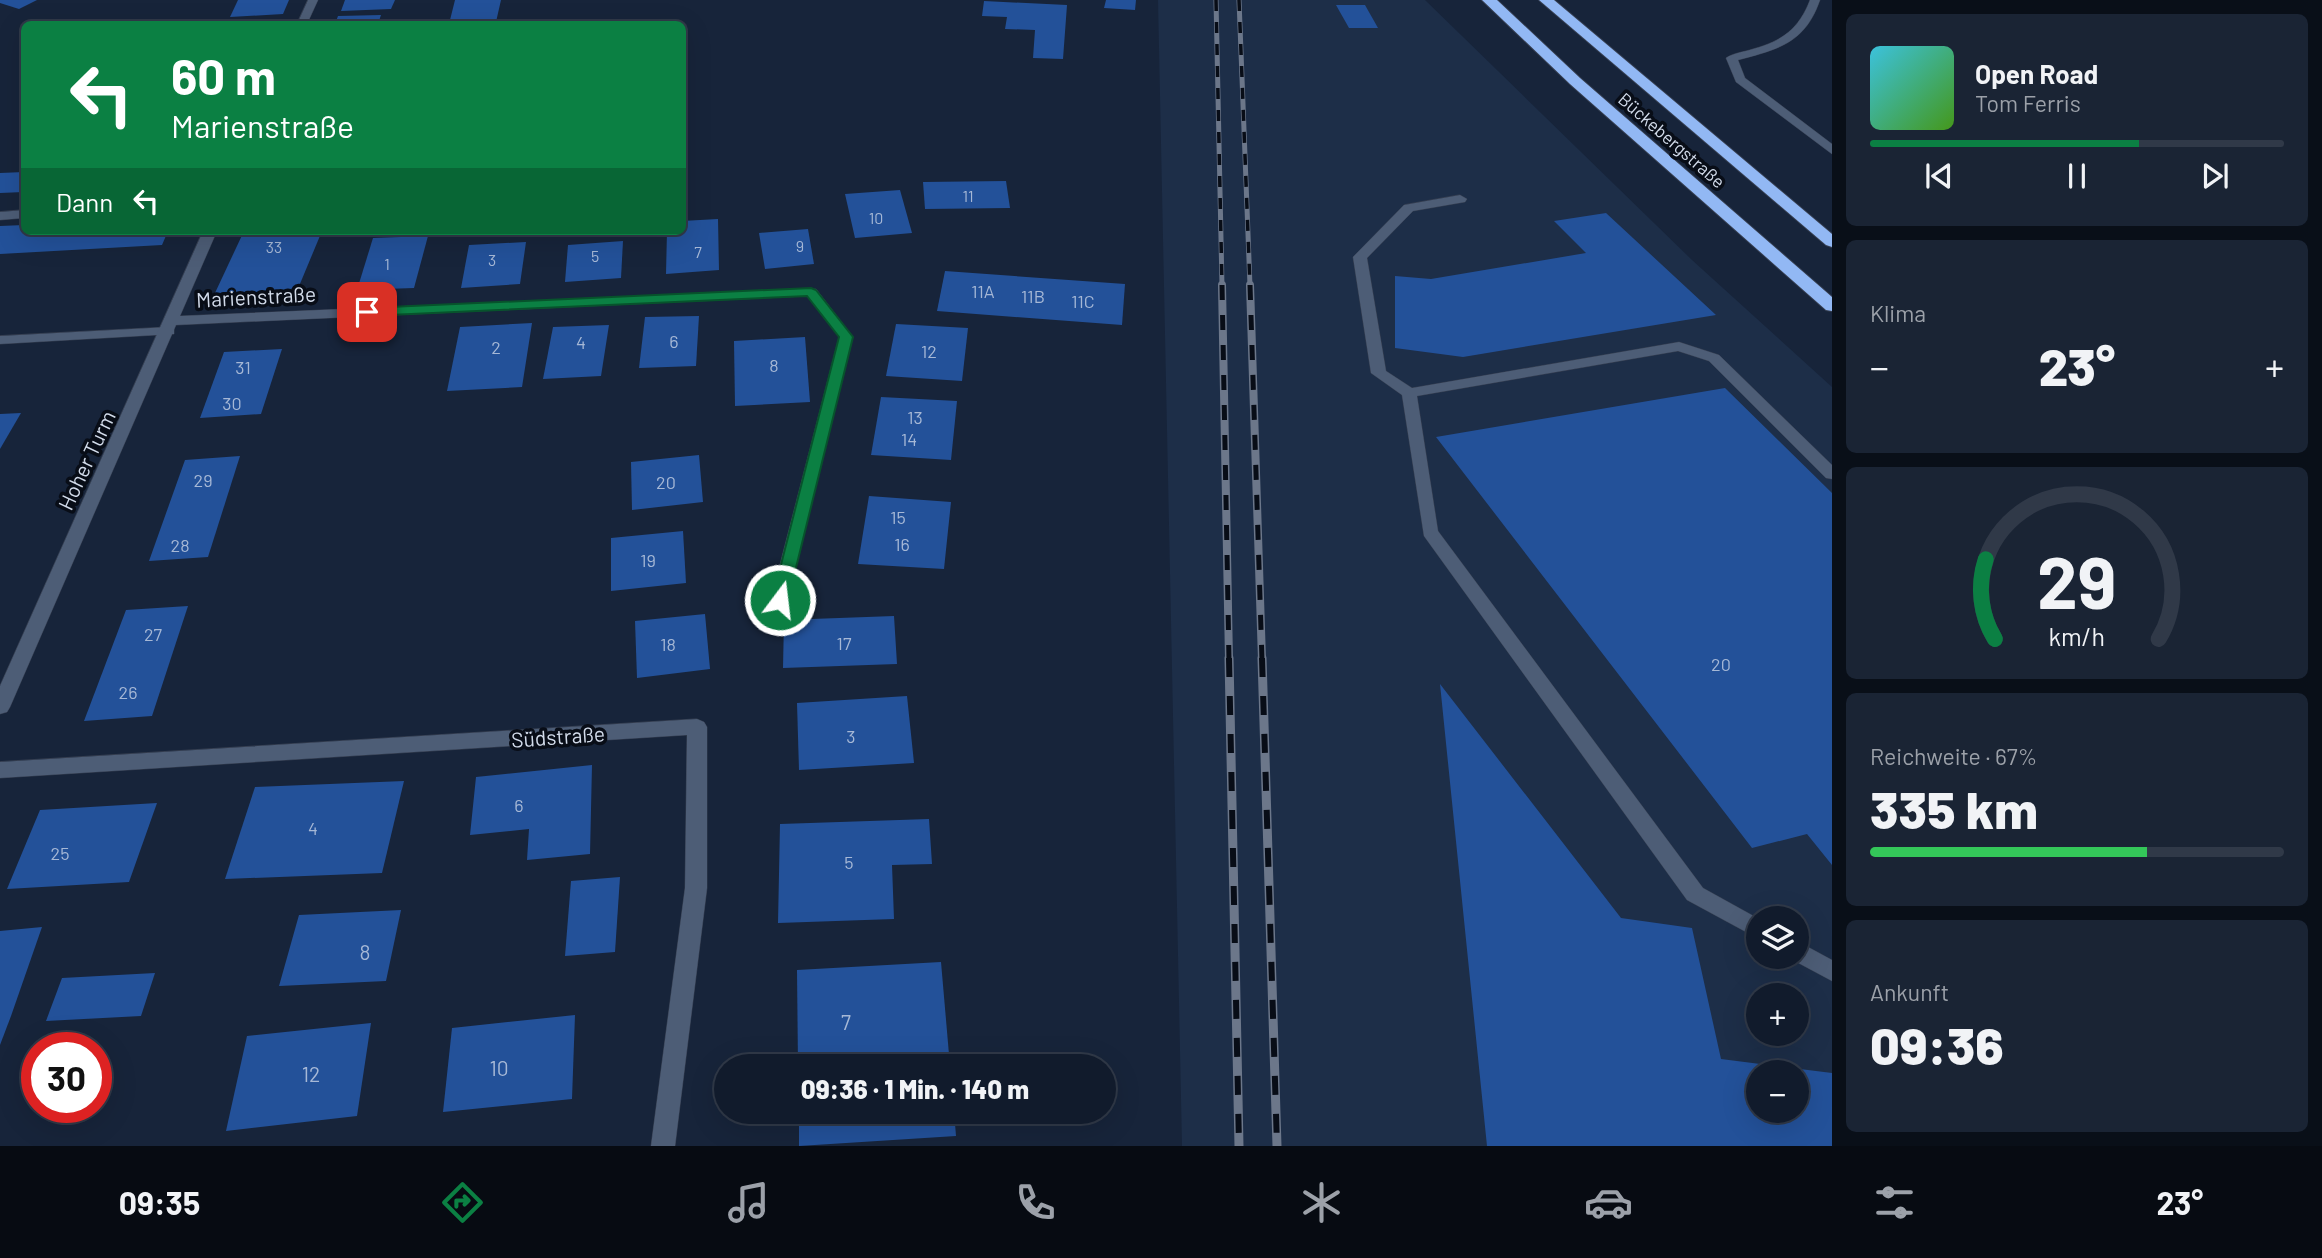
<!DOCTYPE html>
<html lang="de">
<meta charset="utf-8">
<style>
body{margin:0;font-family:Barlow,sans-serif;background:#1a2434;color:#f1f3f6;height:100vh;display:flex;flex-direction:column;font-size:26px;white-space:nowrap}
*{box-sizing:border-box;margin:0}
p{font-size:23px;color:#9ca1a9}
.icon{flex:none;width:38px;height:38px;fill:none;stroke:currentColor;stroke-width:2;stroke-linecap:round;stroke-linejoin:round}
.map{position:relative;flex:1;overflow:hidden}
.details{display:flex;flex-direction:column;gap:14px;padding:14px;background:#090f18;width:490px}
.details>*{flex:none}
.hud{position:absolute;left:21px;top:21px;width:665px;height:214px;border-radius:10px;box-shadow:0 7px 28px #0002,0 0 0 2px #303948;background:#0b8043;color:#fff;overflow:hidden}
.controls{position:absolute;left:1746px;top:906px;display:grid;gap:14px}
.controls a{display:grid;place-items:center;width:63px;height:63px;border-radius:50%;background:#111b2c;box-shadow:0 7px 28px #0002,0 0 0 2px #303948;font-size:35px}
.speed{position:absolute;left:21px;top:1032px;display:flex;gap:14px;font-size:35px;font-weight:700;text-align:center}
.speed>*{display:grid;place-content:center;width:91px;height:91px;border-radius:50%;background:#111b2c;box-shadow:0 7px 28px #0002,0 0 0 2px #303948;line-height:1}
.speed .limit{border:10px solid #d22;background:#fff;color:#111}
.pin{position:absolute;display:grid;place-items:center;width:60px;height:60px;color:#fff;margin:-30px;border-radius:14px;box-shadow:0 4px 10px #0006}
.me{position:absolute;width:77px;margin:-38px;rotate:15deg;stroke-linejoin:round;filter:drop-shadow(0 0 5px #0008)}
.turn{display:flex;align-items:center;gap:24px;height:147px;padding:0 35px;font-size:32px}
.turn .icon{width:91px;height:91px;stroke-width:2.5}
.turn b{display:block;font-size:49px;line-height:60px}
.then{display:flex;align-items:center;height:66px;padding:0 35px;background:#0003;gap:14px;font-size:26px}
.big{font-size:52px;font-weight:800;line-height:1.1}
.details .widget{flex:1;display:flex;flex-direction:column;justify-content:center;gap:10px;min-width:0;padding:0 24px;border-radius:10px;background:#1a2434}
.details .dial{align-items:center;gap:0}
.dial svg{height:182px;overflow:visible;fill:none;stroke:#303948;stroke-width:7;stroke-linecap:round;text-anchor:middle}
.dial text{fill:#f1f3f6;stroke:none}
.song{display:flex;align-items:center;gap:21px}
.cover{width:84px;height:84px;border-radius:10px;background:linear-gradient(135deg,hsl(190 70% 55%),hsl(100 70% 35%))}
.played{height:7px;border-radius:4px;background:linear-gradient(90deg,#0b8043 65%,#303948 65%)}
.keys{display:flex;justify-content:space-around;direction:ltr}
.heat{display:flex;justify-content:space-between;align-items:center;font-size:38px;direction:ltr}
.charge{height:10px;border-radius:5px;background:linear-gradient(90deg,#34c759 67%,#303948 0)}
.trip{position:absolute;left:714px;top:1054px;width:402px;height:70px;border-radius:35px;background:#111b2c;box-shadow:0 7px 28px #0002,0 0 0 2px #303948;font-weight:800;line-height:70px;text-align:center}
.dock{display:flex;height:112px;justify-content:space-around;align-items:center;background:#070b12;color:#9ca1a9}
.dock .icon{width:49px;height:49px}
.dock .current{color:#0b8043}
.dock b{font-size:32px;color:#f1f3f6}
main{display:flex;flex:1;min-height:0}
.map>svg:first-child{display:block}
.built{fill:#1d2e48;fill-rule:evenodd}
.building{fill:#235199;fill-rule:evenodd}
.lines{fill:none;stroke-linecap:round;stroke-linejoin:round}
.lane-casing{stroke:#353e50;stroke-width:1}
.street-casing{stroke:#353e50;stroke-width:1}
.highway-casing{stroke:#353e50;stroke-width:2}
.lane{fill:#4d5d76;fill-rule:evenodd}
.street{fill:#4d5d76;fill-rule:evenodd}
.highway{fill:#92b8f4;fill-rule:evenodd}
.rail-far2-casing{stroke:#6c778a;stroke-width:5}
.rail-far1-casing{stroke:#6c778a;stroke-width:8}
.rail-casing{stroke:#6c778a;stroke-width:9}
.rail-far2{stroke:#080d17;stroke-width:3.5;stroke-dasharray:11;stroke-linecap:butt}
.rail-far1{stroke:#080d17;stroke-width:5;stroke-dasharray:15;stroke-linecap:butt}
.rail{stroke:#080d17;stroke-width:6;stroke-dasharray:19;stroke-linecap:butt}
.route{fill:#0b8043;stroke:#07532c;stroke-width:2}
.labels{text-anchor:middle;dominant-baseline:central;stroke-width:7;stroke-linejoin:round;paint-order:stroke}
.far-number-label{font-size:16px;fill:#a6b8d6}
.far-street-label{font-size:18px;fill:#d2dbea;stroke:#080d17}
.number-label{font-size:18px;fill:#a6b8d6}
.street-label{font-size:21px;fill:#d2dbea;stroke:#080d17}
.near-number-label{font-size:21px;fill:#a6b8d6}
</style>
<main>
<div class="map">
<svg width="1832" height="1146" viewBox="0 0 1832 1146">
<rect width="100%" height="100%" fill="#17243a"/>
<path class="built" d="M1158,0H1425L1692,260L1832,387V1146H1182ZM1759,919H1797V957H1759ZM1759,996H1797V1034H1759ZM1759,1073H1797V1111H1759Z"/>
<g class="building">
<path d="M0,0H37L19,9L0,3Z"/>
<path d="M238,0H289L283,14L230,17Z"/>
<path d="M345,0H395L391,9L341,11Z"/>
<path d="M455,0H501L496,22L449,24Z"/>
<path d="M1106,0H1136L1135,10L1104,8Z"/>
<path d="M984,1L1067,5L1063,59L1033,58L1035,30L1005,29L1007,17L982,16Z"/>
<path d="M1336,5H1365L1378,28H1349Z"/>
<path d="M381,15L378,24H335L338,16Z"/>
<path d="M24,172V192L0,193V173Z"/>
<path d="M1006,181L1010,208L925,209L923,182Z"/>
<path d="M900,190L912,233L855,238L845,194Z"/>
<path d="M1606,213L1716,315L1463,357L1395,348V276L1431,279L1586,253L1554,221Z"/>
<path d="M718,219L719,270L666,274L667,231H682V221Z"/>
<path d="M24,225V231H168L162,245L0,254V226Z"/>
<path d="M808,229L814,264L765,269L759,233Z"/>
<path d="M244,231H322L297,291L215,293Z"/>
<path d="M428,236L414,288L357,290L373,238Z"/>
<path d="M623,241L621,278L565,282L568,245Z"/>
<path d="M526,242L520,284L461,288L469,245Z"/>
<path d="M945,271L1125,284L1122,325L937,311Z"/>
<path d="M699,316L696,366L639,368L645,317Z"/>
<path d="M532,323L522,387L447,391L460,327Z"/>
<path d="M896,324L968,328L962,381L886,376Z"/>
<path d="M609,325L601,376L543,379L553,327Z"/>
<path d="M805,337L810,402L735,406L734,341Z"/>
<path d="M282,349L261,414L200,418L224,352Z"/>
<path d="M1725,388L1832,493V865L1807,834L1752,848L1436,437Z"/>
<path d="M881,397L957,401L951,460L871,455Z"/>
<path d="M21,413L0,449V414Z"/>
<path d="M699,455L703,502L632,510L631,462Z"/>
<path d="M240,456L208,557L149,561L185,460Z"/>
<path d="M869,496L951,502L944,569L858,564Z"/>
<path d="M683,531L686,583L611,591V538Z"/>
<path d="M188,606L152,716L84,721L126,610Z"/>
<path d="M705,614L710,669L637,678L635,621Z"/>
<path d="M894,616L897,664L783,668L784,620Z"/>
<path d="M1440,684L1621,918L1692,928L1721,1059L1832,1073V1146H1487ZM1759,1073H1797V1111H1759Z"/>
<path d="M907,696L914,763L799,770L797,703Z"/>
<path d="M592,765L590,854L527,860L529,829L470,835L476,777Z"/>
<path d="M404,781L382,873L225,879L255,787Z"/>
<path d="M157,803L129,882L7,889L40,810Z"/>
<path d="M929,819L932,864L892,865L894,919L778,923L780,824Z"/>
<path d="M620,877L615,952L565,956L571,881Z"/>
<path d="M401,910L386,981L279,986L299,915Z"/>
<path d="M42,927L11,1016L0,1045V931Z"/>
<path d="M941,962L950,1066H798L797,970Z"/>
<path d="M155,973L141,1016L46,1021L62,978Z"/>
<path d="M575,1015L572,1099L443,1112L452,1028Z"/>
<path d="M371,1023L357,1116L226,1131L247,1036Z"/>
<path d="M799,1111H954L956,1136L799,1146Z"/>
</g>
<g class="lines">
<g class="lane-casing">
<g id="lane">
<path d="M1460,195L1467,199L1465,202L1413,211L1367,258L1386,371L1412,388L1679,342L1719,355L1832,465V479L1826,478L1709,361L1678,351L1417,396L1438,531L1703,888L1759,919V939L1687,900L1424,536L1402,395L1371,373L1353,257L1404,205Z"/>
<path d="M169,327L174,328V334L0,344V336Z"/>
<path d="M1797,941L1832,960V981L1789,958L1797,957Z"/>
</g>
</g>
<g class="street-casing">
<g id="street">
<path d="M308,0H318L307,24H297Z"/>
<path d="M1810,0H1820C1805,43 1779,49 1738,60L1745,78L1832,144V154L1736,82L1726,58C1733,53 1744,52 1753,49C1782,41 1799,29 1810,0Z"/>
<path d="M24,210V218L0,220V212Z"/>
<path d="M203,231H217L180,316L816,289L853,337L786,604H774L771,599L839,337L807,296L176,325L10,707L7,712L0,714V686Z"/>
<path d="M697,719L704,722L707,727V888L675,1146H651L685,888L687,735L0,778V762Z"/>
</g>
</g>
<g class="highway-casing">
<g id="highway">
<path d="M1482,0H1497L1580,78L1832,297V311L1826,310L1570,84Z"/>
<path d="M1539,0H1554L1832,234V247L1826,245Z"/>
</g>
</g>
<use href="#lane" class="lane"/>
<use href="#street" class="street"/>
<use href="#highway" class="highway"/>
<g class="rail-far2-casing">
<g id="rail-far2">
<path d="M1216,0L1222,286"/>
<path d="M1239,0L1250,286"/>
</g>
</g>
<g class="rail-far1-casing">
<g id="rail-far1">
<path d="M1222,285L1229,660"/>
<path d="M1250,285L1262,660"/>
</g>
</g>
<g class="rail-casing">
<g id="rail">
<path d="M1229,658L1239,1146"/>
<path d="M1262,658L1277,1146"/>
</g>
</g>
<use href="#rail-far2" class="rail-far2"/>
<use href="#rail-far1" class="rail-far1"/>
<use href="#rail" class="rail"/>
</g>
<path class="route" d="M811,288L816,290L853,337L788,600L780,605L772,600L839,337L807,296L367,316L360,312L367,308Z"/>
<g class="labels">
<g class="far-number-label">
<text x="968" y="195">11</text>
<text x="876" y="217">10</text>
<text x="800" y="245">9</text>
<text x="274" y="246">33</text>
<text x="698" y="251">7</text>
<text x="595" y="255">5</text>
<text x="492" y="259">3</text>
<text x="387" y="263">1</text>
</g>
<g class="far-street-label">
<text transform="translate(1672 140) rotate(41)">Bückebergstraße</text>
</g>
<g class="number-label">
<text x="983" y="291">11A</text>
<text x="1033" y="296">11B</text>
<text x="1083" y="301">11C</text>
<text x="674" y="341">6</text>
<text x="581" y="342">4</text>
<text x="496" y="347">2</text>
<text x="929" y="351">12</text>
<text x="774" y="365">8</text>
<text x="243" y="367">31</text>
<text x="232" y="403">30</text>
<text x="915" y="417">13</text>
<text x="909" y="439">14</text>
<text x="203" y="480">29</text>
<text x="666" y="482">20</text>
<text x="898" y="517">15</text>
<text x="902" y="544">16</text>
<text x="180" y="545">28</text>
<text x="648" y="560">19</text>
<text x="153" y="634">27</text>
<text x="844" y="643">17</text>
<text x="668" y="644">18</text>
<text x="1721" y="664">20</text>
<text x="128" y="692">26</text>
<text x="851" y="736">3</text>
<text x="519" y="805">6</text>
<text x="313" y="828">4</text>
<text x="60" y="853">25</text>
<text x="849" y="862">5</text>
</g>
<g class="street-label">
<text transform="translate(256 296) rotate(-3)">Marienstraße</text>
<text transform="translate(86 460) rotate(-65)">Hoher Turm</text>
<text transform="translate(558 736) rotate(-4)">Südstraße</text>
</g>
<g class="near-number-label">
<text x="365" y="951">8</text>
<text x="846" y="1021">7</text>
<text x="499" y="1067">10</text>
<text x="311" y="1073">12</text>
</g>
</g>
</svg>
<div class="controls">
<a><svg class="icon" aria-label="layers" viewBox="0 0 24 24"><path d="M12 4l9 5-9 5-9-5zM3 14l9 5 9-5"/></svg></a>
<a>+</a>
<a>−</a>
</div>
<div class="speed"><div class="limit">30</div></div>
<div class="pin" style="left:367px;top:312px;background:#d93025"><svg class="icon" aria-label="arrive" viewBox="0 0 24 24"><path d="M6 21V4h12l-3 4 3 4H6"/></svg></div>
<svg class="me" style="left:780px;top:600px" viewBox="-20 -20 40 40"><circle r="17" fill="#0b8043" stroke="#fff" stroke-width="3"/><path d="M0-11L8 9 0 5-8 9z" fill="#fff"/></svg>
<div class="trip">09:36 · 1 Min. · 140 m</div>
<div class="hud">
<div class="turn"><svg class="icon" aria-label="left" viewBox="0 0 24 24"><path d="M17 20v-9H6M10 6l-5 5 5 5"/></svg><div><b>60 m</b>Marienstraße</div></div>
<div class="then">Dann<svg class="icon" aria-label="left" viewBox="0 0 24 24"><path d="M17 20v-9H6M10 6l-5 5 5 5"/></svg></div>
</div>
</div>
<section class="details">
<div class="widget">
<div class="song"><i class="cover"></i><div><b>Open Road</b><p>Tom Ferris</p></div></div>
<div class="played"></div>
<div class="keys"><svg class="icon" aria-label="previous" viewBox="0 0 24 24"><path d="M18 5L8 12l10 7zM5 5v14"/></svg><svg class="icon" aria-label="pause" viewBox="0 0 24 24"><path d="M8 5v14M16 5v14"/></svg><svg class="icon" aria-label="next" viewBox="0 0 24 24"><path d="M6 5l10 7-10 7zM19 5v14"/></svg></div>
</div>
<div class="widget"><p>Klima</p>
<div class="heat"><a>−</a><b class="big">23°</b><a>+</a></div>
</div>
<div class="widget dial"><svg viewBox="0 0 100 80">
<path d="M14 69A42 42 0 1 1 86 69"/>
<path d="M14 69A42 42 0 0 1 10 34" stroke="#0b8043"/>
<text x="50" y="56" font-size="32" font-weight="700">29</text>
<text x="50" y="72" font-size="11">km/h</text>
</svg></div>
<div class="widget"><p>Reichweite · 67%</p><b class="big">335 km</b><div class="charge"></div></div>
<div class="widget"><p>Ankunft</p><b class="big">09:36</b></div>
</section>
</main>
<nav class="dock">
<b>09:35</b>
<svg class="icon current" aria-label="directions" viewBox="0 0 24 24"><path d="M12 3l9 9-9 9-9-9zM9 14v-3h6M13 9l2 2-2 2"/></svg>
<svg class="icon" aria-label="music" viewBox="0 0 24 24"><path d="M9 18V5l10-2v13"/><circle cx="6" cy="18" r="3"/><circle cx="16" cy="16" r="3"/></svg>
<svg class="icon" aria-label="phone" viewBox="0 0 24 24"><path d="M5 4h4l2 5-3 2q2 4 5 5l2-3 5 2v4C11 20 4 13 5 4z"/></svg>
<svg class="icon" aria-label="climate" viewBox="0 0 24 24"><path d="M12 3v18M4 7l16 10M4 17L20 7"/></svg>
<svg class="icon" aria-label="car" viewBox="0 0 24 24"><path d="M5 17H2v-5l4-1 3-4h7l3 4 3 1v5h-3M9 17h6M6 11h13"/><circle cx="7" cy="17" r="2"/><circle cx="17" cy="17" r="2"/></svg>
<svg class="icon" aria-label="filters" viewBox="0 0 24 24"><path d="M4 7h16M4 17h16"/><circle cx="9" cy="7" r="2"/><circle cx="15" cy="17" r="2"/></svg>
<b>23°</b>
</nav>
